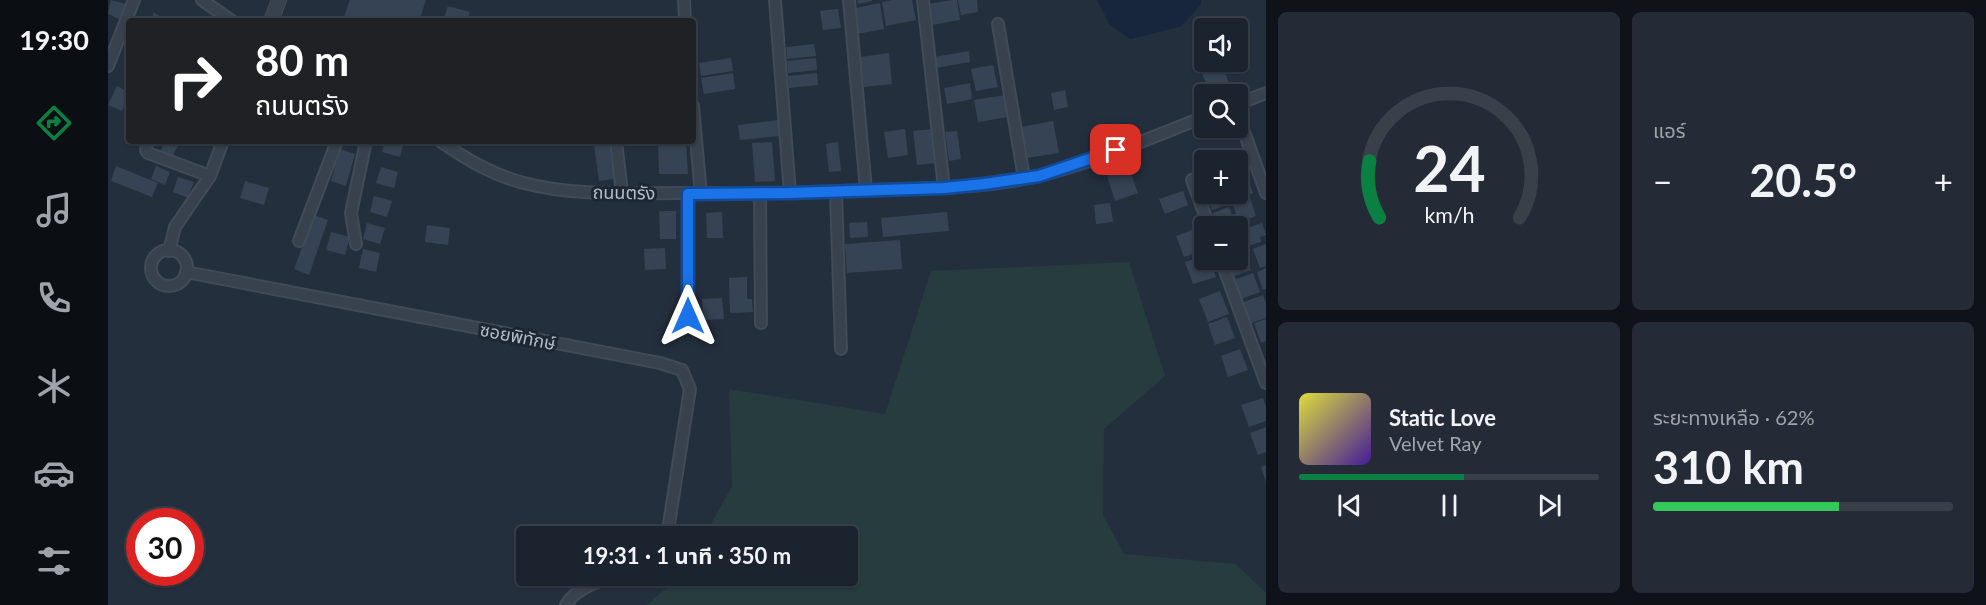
<!DOCTYPE html>
<html lang="th">
<meta charset="utf-8">
<style>
body{margin:0;font-family:Lato,"Noto Sans Thai",sans-serif;background:#242b36;color:#f1f3f6;height:100vh;display:flex;flex-direction:column;font-size:22px;white-space:nowrap}
*{box-sizing:border-box;margin:0}
p{font-size:20px;color:#a0a4aa}
.icon{flex:none;width:33px;height:33px;fill:none;stroke:currentColor;stroke-width:2;stroke-linecap:round;stroke-linejoin:round}
.map{position:relative;flex:1;overflow:hidden}
.side{display:flex;flex-direction:column;gap:12px;padding:12px;background:#0f1319;width:720px}
.side>*{flex:none}
.guide{position:absolute;left:18px;top:18px;width:570px;height:126px;border-radius:6px;box-shadow:0 2px 4px #0004,0 0 0 2px #39404a;background:#202124;color:#fff;overflow:hidden}
.fabs{position:absolute;left:1086px;top:18px;display:grid;gap:12px}
.fabs a{display:grid;place-items:center;width:54px;height:54px;border-radius:6px;background:#1b232e;box-shadow:0 2px 4px #0004,0 0 0 2px #39404a;font-size:30px}
.speed{position:absolute;left:18px;top:508px;display:flex;gap:12px;font-size:30px;font-weight:700;text-align:center}
.speed>*{display:grid;place-content:center;width:78px;height:78px;border-radius:50%;background:#1b232e;box-shadow:0 2px 4px #0004,0 0 0 2px #39404a;line-height:1}
.speed .limit{border:9px solid #d22;background:#fff;color:#111}
.pin{position:absolute;display:grid;place-items:center;width:51px;height:51px;color:#fff;margin:-26px;border-radius:12px;box-shadow:0 3px 9px #0006}
.me{position:absolute;width:66px;margin:-33px;rotate:0deg;stroke-linejoin:round;filter:drop-shadow(0 0 4px #0008)}
.turn{display:flex;align-items:center;gap:21px;height:126px;padding:0 30px;font-size:27px}
.turn .icon{width:78px;height:78px;stroke-width:2.5}
.turn b{display:block;font-size:42px;line-height:51px}
.big{font-size:45px;font-weight:700;line-height:1.1}
.side .tile{flex:1;display:flex;flex-direction:column;justify-content:center;gap:9px;min-width:0;padding:0 21px;border-radius:9px;background:#242b36}
.side .dial{align-items:center;gap:0}
.dial svg{height:156px;overflow:visible;fill:none;stroke:#39404a;stroke-width:7;stroke-linecap:round;text-anchor:middle}
.dial text{fill:#f1f3f6;stroke:none}
.song{display:flex;align-items:center;gap:18px}
.cover{width:72px;height:72px;border-radius:9px;background:linear-gradient(135deg,hsl(60 70% 55%),hsl(260 70% 35%))}
.played{height:6px;border-radius:3px;background:linear-gradient(90deg,#0b8043 55%,#39404a 55%)}
.keys{display:flex;justify-content:space-around;direction:ltr}
.heat{display:flex;justify-content:space-between;align-items:center;font-size:33px;direction:ltr}
.charge{height:9px;border-radius:4px;background:linear-gradient(90deg,#34c759 62%,#39404a 0)}
.side .tiles{flex:1;display:grid;gap:12px;grid-template-columns:repeat(2,1fr)}
.trip{position:absolute;left:408px;top:526px;width:342px;height:60px;border-radius:6px;background:#1b232e;box-shadow:0 2px 4px #0004,0 0 0 2px #39404a;font-weight:700;line-height:60px;text-align:center}
main{display:flex;flex:1;min-height:0}
.dock{display:flex;flex-direction:column;width:108px;justify-content:space-around;align-items:center;background:#0b0e12;color:#a0a4aa}
.dock .icon{width:42px;height:42px}
.dock .current{color:#0b8043}
.dock b{font-size:27px;color:#f1f3f6}
.map>svg:first-child{display:block}
.green{fill:#263c3f}
.water{fill:#17263c}
.building{fill:#364354}
.lines{fill:none;stroke-linecap:round;stroke-linejoin:round}
.minor-casing{stroke:#414a57;stroke-width:14}
.tertiary-casing{stroke:#414a57;stroke-width:16}
.minor{stroke:#38414e;stroke-width:10}
.tertiary{stroke:#38414e;stroke-width:14}
.route-casing{stroke:#114b97;stroke-width:15}
.route{stroke:#1a73e8;stroke-width:10}
.labels{text-anchor:middle;dominant-baseline:central;stroke-width:6;stroke-linejoin:round;paint-order:stroke}
.street-label{font-size:18px;fill:#b4bcc9;stroke:#1d2633}
</style>
<main>
<nav class="dock">
<b>19:30</b>
<svg class="icon current" aria-label="directions" viewBox="0 0 24 24"><path d="M12 3l9 9-9 9-9-9zM9 14v-3h6M13 9l2 2-2 2"/></svg>
<svg class="icon" aria-label="music" viewBox="0 0 24 24"><path d="M9 18V5l10-2v13"/><circle cx="6" cy="18" r="3"/><circle cx="16" cy="16" r="3"/></svg>
<svg class="icon" aria-label="phone" viewBox="0 0 24 24"><path d="M5 4h4l2 5-3 2q2 4 5 5l2-3 5 2v4C11 20 4 13 5 4z"/></svg>
<svg class="icon" aria-label="climate" viewBox="0 0 24 24"><path d="M12 3v18M4 7l16 10M4 17L20 7"/></svg>
<svg class="icon" aria-label="car" viewBox="0 0 24 24"><path d="M5 17H2v-5l4-1 3-4h7l3 4 3 1v5h-3M9 17h6M6 11h13"/><circle cx="7" cy="17" r="2"/><circle cx="17" cy="17" r="2"/></svg>
<svg class="icon" aria-label="filters" viewBox="0 0 24 24"><path d="M4 7h16M4 17h16"/><circle cx="9" cy="7" r="2"/><circle cx="15" cy="17" r="2"/></svg>
</nav>
<div class="map">
<svg width="1158" height="605" viewBox="0 0 1158 605">
<rect width="100%" height="100%" fill="#242f3e"/>
<path class="green" d="M1021,262L1057,376L996,429L995,515L1016,554L1128,564L1158,593V605H539L572,576H740V537H596L624,486L621,389L777,414L823,271Z"/>
<path class="water" d="M989,0H1093V4L1074,26L1022,39L1002,25Z"/>
<g class="building">
<path d="M3,0L18,4L11,19L0,14Z"/>
<path d="M242,0H318L311,21H237L235,20Z"/>
<path d="M749,0H764V1L750,4Z"/>
<path d="M784,0H804L808,20L778,26L774,2Z"/>
<path d="M844,0H849L852,20L823,25L819,4Z"/>
<path d="M850,0H869L870,12L853,15Z"/>
<path d="M772,3L776,29L749,34L743,9Z"/>
<path d="M340,6L362,12L359,21H328L329,16L336,18Z"/>
<path d="M730,9L733,28L715,30L712,11Z"/>
<path d="M46,13L62,21H42Z"/>
<path d="M706,44L708,56L679,59L678,47Z"/>
<path d="M861,51L862,62L828,68L826,57Z"/>
<path d="M781,53L784,84L756,87L752,57Z"/>
<path d="M623,58L625,71L593,76L591,63Z"/>
<path d="M708,58L709,70L680,73L679,61Z"/>
<path d="M1111,62H1113L1124,91L1116,94H1103L1092,69Z"/>
<path d="M885,65L890,87L868,91L863,69Z"/>
<path d="M625,73L627,89L596,94L593,78Z"/>
<path d="M709,73L710,85L681,88L680,76Z"/>
<path d="M862,83L864,99L839,104L836,88Z"/>
<path d="M9,86L21,92L14,111L0,105Z"/>
<path d="M957,90L960,107L946,110L943,93Z"/>
<path d="M897,95L900,117L870,122L866,100Z"/>
<path d="M671,120L672,136L632,140L630,125Z"/>
<path d="M945,121L951,153L918,158L913,127Z"/>
<path d="M797,129L800,155L780,158L776,132Z"/>
<path d="M824,129L828,163L809,165L805,131Z"/>
<path d="M849,131L853,159L841,161L837,132Z"/>
<path d="M57,141L70,145L64,158L52,152Z"/>
<path d="M198,141H213L211,146Z"/>
<path d="M277,141H296L292,157L274,152Z"/>
<path d="M559,141H578L580,174H551L550,142Z"/>
<path d="M501,142L506,179L491,181L486,145Z"/>
<path d="M664,142L667,181L647,182L644,143Z"/>
<path d="M730,142L733,171L721,172L718,144Z"/>
<path d="M232,149L247,154L238,186L223,181Z"/>
<path d="M8,166L50,183L44,197L3,181Z"/>
<path d="M48,166L62,172L57,185L43,179Z"/>
<path d="M273,167L290,172L286,188L268,183Z"/>
<path d="M1021,168L1030,193L1007,201L999,176Z"/>
<path d="M70,177L86,182L80,198L65,192Z"/>
<path d="M1139,177L1145,193L1123,202L1120,194H1130V181Z"/>
<path d="M137,181L161,188L156,205L132,198Z"/>
<path d="M1075,191L1080,205L1057,214L1051,199Z"/>
<path d="M1098,194H1118L1122,204L1104,210Z"/>
<path d="M266,196L284,201L279,217L262,212Z"/>
<path d="M1142,198L1148,216L1131,222L1125,205Z"/>
<path d="M1002,203L1005,222L988,224L986,205Z"/>
<path d="M1121,207L1128,226H1110L1105,213Z"/>
<path d="M551,211H568V239H552Z"/>
<path d="M614,212L615,238H599L598,213Z"/>
<path d="M839,212L841,231L775,237L773,218Z"/>
<path d="M206,215L220,220L201,275L186,269Z"/>
<path d="M759,222L760,237L742,238L741,223Z"/>
<path d="M259,223L277,228L272,244L255,239Z"/>
<path d="M1154,223L1158,235L1152,237L1153,242L1139,246L1134,230Z"/>
<path d="M319,225L342,228L340,245L317,242Z"/>
<path d="M1089,228L1096,249L1076,257L1068,236Z"/>
<path d="M1130,228L1137,249L1130,251Z"/>
<path d="M223,232L242,237L237,255L218,250Z"/>
<path d="M792,240L794,269L739,273L737,244Z"/>
<path d="M1158,244V266L1152,268L1145,249Z"/>
<path d="M557,248L558,269L537,270L536,249Z"/>
<path d="M255,249L272,253L268,272L251,268Z"/>
<path d="M1136,251L1143,270L1124,277L1118,260H1130V253Z"/>
<path d="M1096,256V260H1102L1108,277L1085,284L1077,262Z"/>
<path d="M1158,268V289L1155,290L1149,272Z"/>
<path d="M1145,273L1152,292L1133,299L1126,280Z"/>
<path d="M639,277V299H644L645,312L622,313L621,278Z"/>
<path d="M1112,291L1121,314L1100,322L1091,299Z"/>
<path d="M1155,295L1158,303V318L1140,324L1133,303Z"/>
<path d="M614,298L616,319L595,320L594,299Z"/>
<path d="M1119,317L1127,338L1107,345L1100,324Z"/>
<path d="M1158,319V341L1153,343L1146,323Z"/>
<path d="M1132,349L1140,370L1120,377L1113,356Z"/>
<path d="M1155,398L1158,407V421L1141,427L1133,405Z"/>
<path d="M1158,427V452L1150,455L1142,433Z"/>
<path d="M1158,465V482L1153,467Z"/>
</g>
<g class="lines">
<g class="minor-casing">
<g id="minor">
<path d="M94,0L124,21"/>
<path d="M576,0L577,21"/>
<path d="M667,0L682,193"/>
<path d="M741,0L758,190"/>
<path d="M815,0L836,188"/>
<path d="M890,24L916,178"/>
<path d="M0,66L26,0"/>
<path d="M1130,104L1158,93"/>
<path d="M585,106L593,194"/>
<path d="M1130,115L1158,193"/>
<path d="M39,141L38,150L40,153L102,176"/>
<path d="M332,141C358,159 384,175 416,183C465,196 518,193 569,193C633,194 696,193 759,190C816,188 874,189 930,176C987,162 1042,138 1096,117"/>
<path d="M508,141L514,193"/>
<path d="M1130,165L1145,159"/>
<path d="M1096,176L1084,180L1101,226"/>
<path d="M728,192L733,349"/>
<path d="M580,194V316"/>
<path d="M652,194L653,323"/>
<path d="M191,241L229,141"/>
<path d="M248,244L243,213L258,141"/>
<circle cx="61" cy="268" r="18"/>
<path d="M61,251L67,227L102,176L115,141"/>
<path d="M1113,260L1158,383"/>
<path d="M78,272L552,363L574,370L582,389L559,537"/>
<path d="M458,605C467,589 487,583 504,576"/>
</g>
</g>
<g class="tertiary-casing">
<path id="tertiary" d="M163,21L171,0"/>
</g>
<use href="#minor" class="minor"/>
<use href="#tertiary" class="tertiary"/>
</g>
<g class="lines">
<g class="route-casing">
<path id="route" d="M580,316V194L682,193L836,188L876,184L931,176L1008,150"/>
</g>
<use href="#route" class="route"/>
</g>
<g class="labels">
<g class="street-label">
<text transform="translate(516 192) rotate(1)">ถนนตรัง</text>
<text transform="translate(410 336) rotate(11)">ซอยพิทักษ์</text>
</g>
</g>
</svg>
<div class="fabs">
<a><svg class="icon" aria-label="sound" viewBox="0 0 24 24"><path d="M4 9h4l5-4v14l-5-4H4zM17 9q2 3 0 6"/></svg></a>
<a><svg class="icon" aria-label="search" viewBox="0 0 24 24"><circle cx="10" cy="10" r="6"/><path d="M15 15l6 6"/></svg></a>
<a>+</a>
<a>−</a>
</div>
<div class="speed"><div class="limit">30</div></div>
<div class="pin" style="left:1008px;top:150px;background:#d93025"><svg class="icon" aria-label="arrive" viewBox="0 0 24 24"><path d="M6 21V4h12l-3 4 3 4H6"/></svg></div>
<svg class="me" style="left:580px;top:316px" viewBox="-20 -20 40 40"><path d="M0-17L14 15 0 8-14 15z" fill="#1a73e8" stroke="#fff" stroke-width="4"/></svg>
<div class="trip">19:31 · 1 นาที · 350 m</div>
<div class="guide">
<div class="turn"><svg class="icon" aria-label="right" viewBox="0 0 24 24"><path d="M7 20v-9h11M14 6l5 5-5 5"/></svg><div><b>80 m</b>ถนนตรัง</div></div>
</div>
</div>
<section class="side">
<div class="tiles">
<div class="tile dial"><svg viewBox="0 0 100 80">
<path d="M14 69A42 42 0 1 1 86 69"/>
<path d="M14 69A42 42 0 0 1 9 40" stroke="#0b8043"/>
<text x="50" y="56" font-size="32" font-weight="700">24</text>
<text x="50" y="72" font-size="11">km/h</text>
</svg></div>
<div class="tile"><p>แอร์</p>
<div class="heat"><a>−</a><b class="big">20.5°</b><a>+</a></div>
</div>
<div class="tile">
<div class="song"><i class="cover"></i><div><b>Static Love</b><p>Velvet Ray</p></div></div>
<div class="played"></div>
<div class="keys"><svg class="icon" aria-label="previous" viewBox="0 0 24 24"><path d="M18 5L8 12l10 7zM5 5v14"/></svg><svg class="icon" aria-label="pause" viewBox="0 0 24 24"><path d="M8 5v14M16 5v14"/></svg><svg class="icon" aria-label="next" viewBox="0 0 24 24"><path d="M6 5l10 7-10 7zM19 5v14"/></svg></div>
</div>
<div class="tile"><p>ระยะทางเหลือ · 62%</p><b class="big">310 km</b><div class="charge"></div></div>
</div>
</section>
</main>
